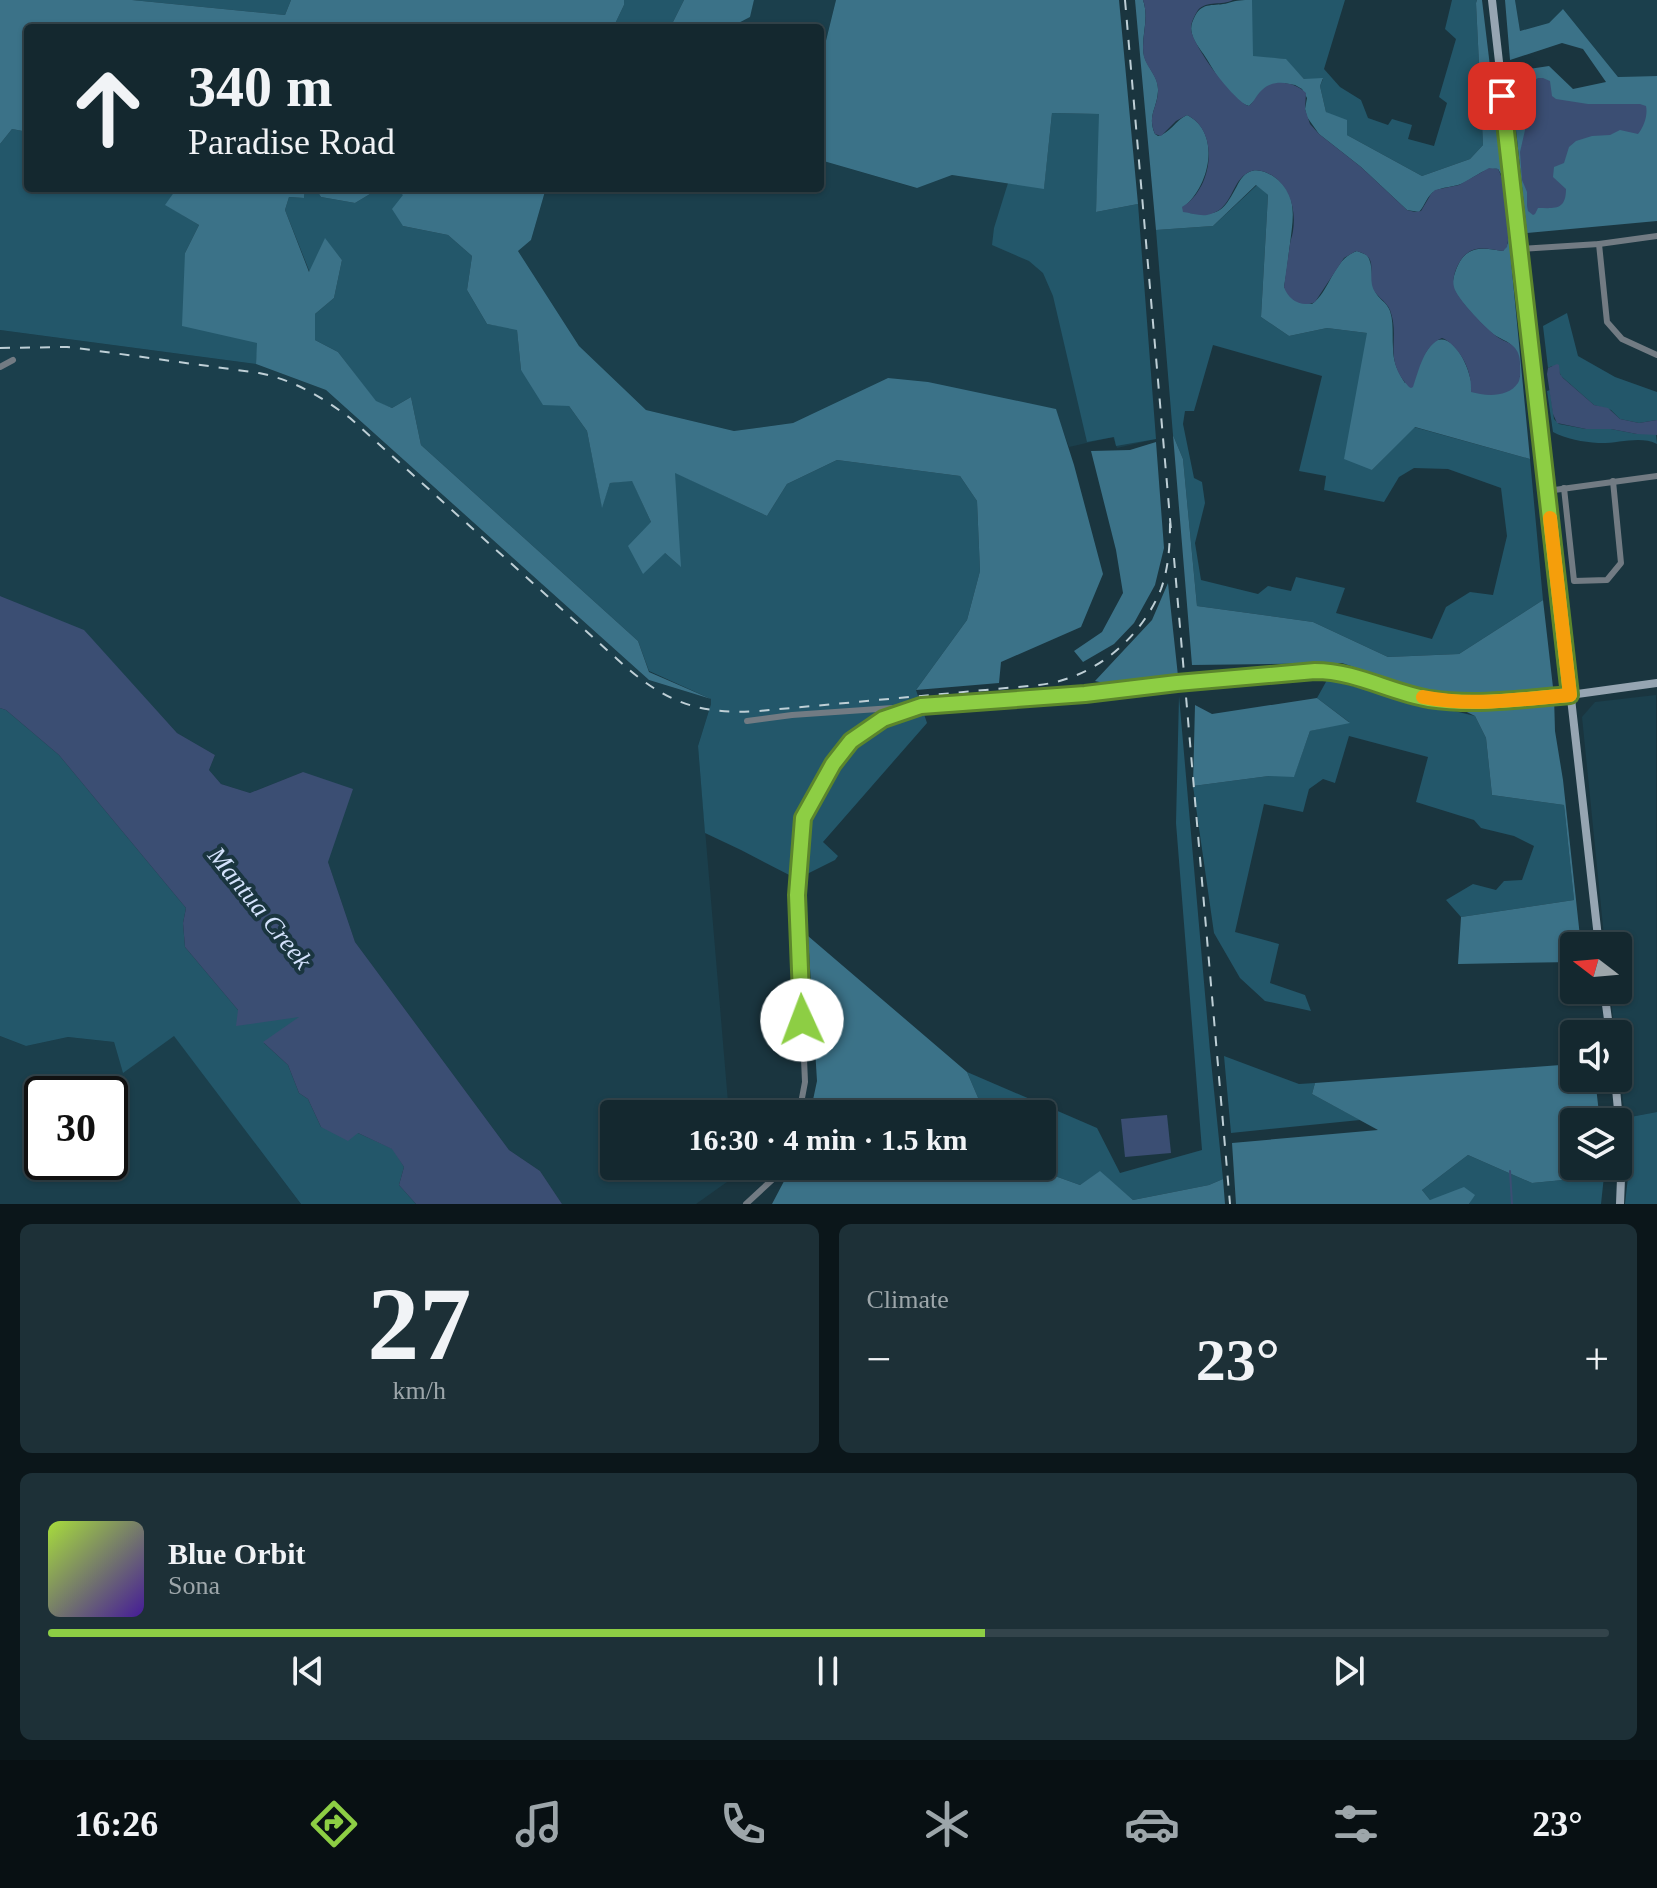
<!DOCTYPE html>
<meta charset="utf-8">
<style>
body{margin:0;font-family:"Times New Roman",serif;background:#1d3037;color:#f1f3f6;height:100vh;display:flex;flex-direction:column;font-size:30px;white-space:nowrap}
*{box-sizing:border-box;margin:0}
p{font-size:26px;color:#9da6aa}
.icon{flex:none;width:44px;height:44px;fill:none;stroke:currentColor;stroke-width:2;stroke-linecap:round;stroke-linejoin:round}
.map{position:relative;height:1204px;overflow:hidden}
.panel{display:flex;flex-direction:column;gap:20px;padding:20px;background:#0b161a;flex:1}
.panel>*{flex:none}
.guide{position:absolute;left:24px;top:24px;width:800px;height:168px;border-radius:8px;box-shadow:0 2px 6px #0004,0 0 0 2px #33444b;background:#14282f;color:#f1f3f6;overflow:hidden}
.needle{width:52px;rotate:286deg}
.buttons{position:absolute;left:1560px;top:932px;display:grid;gap:16px}
.buttons a{display:grid;place-items:center;width:72px;height:72px;border-radius:8px;background:#14282f;box-shadow:0 2px 6px #0004,0 0 0 2px #33444b;font-size:40px}
.speed{position:absolute;left:24px;top:1076px;display:flex;gap:16px;font-size:40px;font-weight:700;text-align:center}
.speed>*{display:grid;place-content:center;width:104px;height:104px;border-radius:50%;background:#14282f;box-shadow:0 2px 6px #0004,0 0 0 2px #33444b;line-height:1}
.speed .limit{border:4px solid #111;border-radius:12px;background:#fff;color:#111}
.pin{position:absolute;display:grid;place-items:center;width:68px;height:68px;color:#fff;margin:-34px;border-radius:16px;box-shadow:0 4px 12px #0006}
.me{position:absolute;width:88px;margin:-44px;rotate:358deg;stroke-linejoin:round;filter:drop-shadow(0 0 6px #0008)}
.turn{display:flex;align-items:center;gap:28px;height:168px;padding:0 32px;font-size:36px}
.turn .icon{width:104px;height:104px;stroke-width:2.5}
.turn b{display:block;font-size:56px;line-height:68px}
.big{font-size:60px;font-weight:700;line-height:1.1}
.panel .card{flex:1;display:flex;flex-direction:column;justify-content:center;gap:12px;min-width:0;padding:0 28px;border-radius:12px;background:#1d3037}
.panel .dial{align-items:center;gap:0}
.dial b{font-size:104px;line-height:1}
.song{display:flex;align-items:center;gap:24px}
.cover{width:96px;height:96px;border-radius:12px;background:linear-gradient(135deg,hsl(80 70% 55%),hsl(260 70% 35%))}
.played{height:8px;border-radius:4px;background:linear-gradient(90deg,#8dce44 60%,#33444b 60%)}
.keys{display:flex;justify-content:space-around;direction:ltr}
.heat{display:flex;justify-content:space-between;align-items:center;font-size:44px;direction:ltr}
.panel .tiles{flex:1;display:grid;gap:20px;grid-template-columns:1fr 1fr}
.card:last-child{grid-column:span 2}
.trip{position:absolute;left:600px;top:1100px;width:456px;height:80px;border-radius:8px;background:#14282f;box-shadow:0 2px 6px #0004,0 0 0 2px #33444b;font-weight:700;line-height:80px;text-align:center}
.tab-bar{display:flex;height:128px;justify-content:space-around;align-items:center;background:#081013;color:#9da6aa}
.tab-bar .icon{width:56px;height:56px}
.tab-bar .selected{color:#8dce44}
.tab-bar b{font-size:36px;color:#f1f3f6}
.map>svg:first-child{display:block}
.built{fill:#1b3f4c;fill-rule:evenodd}
.green{fill:#23576a;fill-rule:evenodd}
.forest{fill:#3b7288}
.water{fill:#3b4e73}
.lines{fill:none;stroke-linecap:round;stroke-linejoin:round}
.stream{stroke:#3b4e73;stroke-width:2}
.minor{stroke:#727b83;stroke-width:6}
.secondary{stroke:#96a5b2;stroke-width:8}
.rail{stroke:#becfd6;stroke-width:2;stroke-dasharray:10 10;stroke-linecap:butt}
.route-casing{stroke:#5c862c;stroke-width:20}
.route{stroke:#8dce44;stroke-width:14}
.slow{stroke:#f59e0b;stroke-width:14}
.labels{text-anchor:middle;dominant-baseline:central;stroke-width:8;stroke-linejoin:round;paint-order:stroke}
.water-label{font-size:26px;font-style:italic;fill:#d4e2fc;stroke:#1a353f}
</style>
<div class="map">
<svg width="1657" height="1204" viewBox="0 0 1657 1204">
<rect width="100%" height="100%" fill="#1a353f"/>
<g class="built">
<path d="M754,0H836L820,65V28H729L750,17Z"/>
<path d="M1515,0H1657V76L1618,77L1563,9L1549,23L1520,31Z"/>
<path d="M820,160L916,188L952,175L1044,189L1156,439L1117,448L1113,437L1069,447L1055,409L888,378L793,423L734,431L646,410L579,346L518,251L531,240L546,188H820Z"/>
<path d="M0,330L256,364L326,390L649,680L711,699V704L698,746L729,1114H614V1166H733L734,1177L696,1204H562L540,1171L509,1150L355,942L328,862L303,772L250,793L221,784L209,770L215,755L177,733L84,631L0,596Z"/>
<path d="M1656,695L1657,1112L1625,1118L1618,1057V1034H1615L1610,990H1618V946H1605L1582,717L1595,702Z"/>
<path d="M174,1035L301,1204H0V1036L26,1046L68,1037L114,1042L123,1072ZM42,1094H110V1162H42Z"/>
</g>
<g class="green">
<path d="M132,0H291L285,15Z"/>
<path d="M624,0H684L670,28H613L624,5Z"/>
<path d="M1252,0H1345L1324,69L1340,87L1361,100L1368,118L1388,125L1392,119L1412,125L1408,139L1434,146L1447,103L1439,97L1456,39L1445,29L1452,0H1477L1476,3L1483,145L1470,159L1422,176L1347,135L1326,112L1320,86L1323,79H1304L1285,59L1252,57Z"/>
<path d="M1052,113L1100,114L1096,212L1138,204L1156,439L1116,446L1114,437L1087,442L1053,296L1043,273L1029,261L992,245L994,228L1008,183L1044,188Z"/>
<path d="M12,129L28,132V188H177L166,205L199,225L185,253L258,343L256,364L0,330V144Z"/>
<path d="M1257,185L1268,195L1261,317L1289,336L1327,328L1367,333L1372,470L1414,427L1530,459L1543,600L1459,654L1388,657L1313,622L1197,606L1183,459L1173,435L1156,230L1213,226ZM1213,345L1322,376L1299,471L1326,476L1324,490L1384,502L1399,477L1414,468L1448,469L1501,488L1507,536L1493,595L1470,592L1446,607L1432,639L1336,613L1345,588L1296,577L1291,591L1268,586L1258,594L1201,580L1195,543L1205,503L1202,482L1194,478L1183,424L1185,411H1194Z"/>
<path d="M305,188H315L321,197L355,203L380,188H393L404,195L403,226L448,235L472,256L467,290L487,324L517,329L521,370L569,406L587,431L602,506L610,483L632,480L665,553L680,566L674,472L767,516L787,484L837,460L960,476L977,501L980,571L967,620L916,690L927,723L823,842L838,856L835,860L797,879L741,850L705,833L698,746L711,704V699L649,671L638,641L421,445L411,397L392,408L376,402L338,352L315,340V314L334,298L342,260L325,239L310,273L285,210L289,197L304,198Z"/>
<path d="M1567,313L1578,356L1615,377L1657,392V420L1639,423L1620,419L1611,410L1594,405L1561,376L1559,371L1552,366L1548,368L1543,326Z"/>
<path d="M1550,390L1554,419L1559,424L1586,429H1611L1637,434H1656L1657,444C1640,435 1617,444 1598,443C1583,442 1566,439 1553,432L1547,391Z"/>
<path d="M1327,680L1475,716L1486,738L1492,795L1564,805L1574,900L1461,917L1446,900L1473,884L1496,890L1504,881L1522,880L1534,846L1514,836L1481,828L1474,820L1416,802L1428,757L1349,736L1335,783L1323,779L1309,789L1303,812L1264,804L1235,932L1279,944L1270,983L1305,995L1311,1011L1265,1001L1240,978L1214,933L1193,786L1269,776H1294L1310,731L1349,722L1317,698Z"/>
<path d="M1179,696L1210,1051L1223,1179L1209,1185L1133,1200L1100,1172L1080,1185L1027,1166H1042V1114H985L967,1072L1097,1128L1120,1173L1202,1150L1176,823Z"/>
<path d="M0,708L6,710L59,755L186,908L183,923L185,947L238,1010L301,1017L264,1043L288,1065L299,1093L308,1099L321,1127L358,1133L393,1149L404,1167L399,1185L416,1204H301L174,1036L123,1073L114,1042L68,1037L26,1046L0,1036Z"/>
<path d="M1224,1056L1299,1084L1315,1083L1312,1094L1360,1120L1231,1133Z"/>
<path d="M1657,1112V1204H1625L1629,1168L1625,1118Z"/>
<path d="M1468,1155L1532,1183L1604,1176L1601,1204H1469L1474,1195L1430,1200L1422,1190Z"/>
</g>
<g class="forest">
<path d="M0,0H132L285,15L291,0H624V5L613,28H28V132L12,129L0,144Z"/>
<path d="M684,0H754L750,17L729,28H670Z"/>
<path d="M836,0H1119L1138,204L1096,212L1099,114L1052,113L1044,189L952,175L917,188L820,160V65Z"/>
<path d="M1135,0H1143C1150,20 1140,38 1144,56C1148,69 1159,77 1158,91C1157,109 1147,116 1155,134L1158,136C1169,134 1176,120 1187,115C1221,132 1210,183 1187,204L1189,213C1219,216 1223,212 1237,186C1240,180 1243,175 1249,172C1257,168 1266,172 1273,176C1299,193 1293,218 1290,244C1288,258 1287,272 1284,287L1294,300L1312,304C1331,290 1333,259 1357,251L1367,255C1374,265 1370,279 1375,291C1378,299 1387,302 1390,311C1394,323 1392,335 1393,348C1393,362 1398,372 1405,383L1432,343C1452,328 1468,365 1471,381L1520,377C1520,365 1520,357 1513,347C1509,341 1500,339 1493,334C1483,326 1456,298 1453,287C1452,279 1456,269 1459,263C1469,245 1485,248 1503,251L1508,243V228L1501,174L1498,169C1483,167 1474,179 1461,184C1453,187 1442,187 1435,191C1427,195 1425,206 1419,212L1407,210L1361,167L1319,134L1307,117L1305,109L1307,98L1302,89L1295,85L1283,83L1258,97L1249,106C1231,101 1217,76 1208,61C1203,52 1194,43 1192,34C1190,27 1192,22 1195,16C1203,1 1214,7 1228,3C1238,0 1241,0 1252,0L1253,56L1286,59L1304,79L1323,78L1320,86L1326,112L1347,120V135L1422,176L1470,159L1483,145L1476,3L1477,0H1482L1502,166L1530,459L1415,427L1372,470L1344,459L1367,333L1327,328L1289,336L1261,317L1268,195L1256,185L1213,226L1156,230Z"/>
<path d="M1505,0H1515L1520,31L1549,23L1563,9L1618,77L1657,76V221L1527,233L1516,130V71L1549,66L1573,89L1606,82L1583,49L1562,43L1510,60Z"/>
<path d="M177,188H305L304,198L289,197L285,210L309,272L325,238L342,260L334,298L315,314V340L338,352L376,401L392,408L411,397L421,445L638,641L649,672L711,699L649,680L326,390L256,364L257,343L182,326L185,253L199,225L165,205Z"/>
<path d="M315,188H380L355,203L321,197Z"/>
<path d="M393,188H546L531,240L518,251L579,346L646,410L734,431L793,423L888,378L928,382L1056,409L1074,465L1103,574L1081,627L1001,662L999,683L916,690L967,620L980,571L977,501L960,476L837,460L787,484L767,516L675,473L681,567L665,553L643,574L628,546L651,522L632,481L610,483L602,508L587,431L569,406L543,405L521,370L517,330L487,324L467,290L472,256L448,235L403,226L392,209L403,195Z"/>
<path d="M1173,435L1183,459L1197,606L1313,622L1388,657L1459,654L1543,600L1554,696L1555,731L1563,780L1581,946H1574V962L1458,964L1461,917L1574,900L1564,805L1492,795L1486,738L1475,716L1422,690L1342,663L1192,665Z"/>
<path d="M1156,442L1164,548L1155,585L1134,623L1114,644L1083,662L1074,651L1102,632L1123,593L1116,550L1091,451L1130,450Z"/>
<path d="M1168,583L1178,676L1108,684L1095,681L1152,620Z"/>
<path d="M1317,698L1350,723L1310,731L1294,777L1269,776L1193,786L1195,705L1212,714Z"/>
<path d="M808,936L967,1072L985,1114H810L817,1081Z"/>
<path d="M1574,1064V1078H1595L1600,1122H1574V1166H1604V1176L1532,1183L1468,1155L1422,1190L1430,1200L1464,1187L1475,1195L1469,1204H1236L1232,1143L1378,1130L1312,1094L1315,1083Z"/>
<path d="M792,1166H1027L1080,1185L1100,1171L1133,1200L1209,1185L1223,1179L1225,1204H772Z"/>
</g>
<g class="water">
<path d="M1143,0H1233C1222,6 1207,0 1198,10C1195,15 1191,22 1191,28C1190,42 1234,102 1249,106C1255,101 1256,95 1262,90C1274,78 1295,82 1306,93L1305,109L1310,124L1319,134L1361,167L1407,210L1415,212L1421,211L1431,194L1435,190L1459,185L1489,168L1498,169C1507,185 1511,230 1507,247L1503,251C1484,248 1470,244 1459,263C1455,270 1452,280 1454,287C1456,298 1489,332 1499,338C1505,342 1510,342 1515,348C1519,353 1520,358 1520,365C1520,371 1521,378 1518,383C1508,398 1485,396 1471,392C1471,387 1471,382 1470,378C1468,363 1455,343 1442,338C1424,345 1419,370 1413,387L1411,388L1409,387C1382,358 1401,340 1390,310C1386,300 1374,296 1372,285C1369,269 1378,256 1356,251L1344,258L1315,302C1302,308 1288,300 1284,287C1286,272 1288,258 1290,244C1291,238 1292,237 1293,231C1296,211 1291,188 1273,176C1266,172 1257,168 1249,172C1230,181 1234,210 1207,215C1199,216 1191,213 1183,212L1182,207C1212,190 1221,132 1187,115L1176,121L1161,136L1155,134C1147,115 1157,109 1158,92C1159,77 1148,70 1144,57C1140,38 1150,20 1143,0Z"/>
<path d="M1538,78H1543L1550,81L1552,96L1556,99L1588,104H1640L1646,106C1648,115 1644,127 1638,134L1620,130L1610,135L1592,136L1576,141L1569,147L1564,163L1554,167L1553,177L1566,189C1566,211 1554,208 1538,208L1535,214L1533,215L1528,211L1527,206V192L1522,180L1520,152L1528,117L1525,96L1530,83Z"/>
<path d="M1557,364L1559,365L1560,374L1563,378L1594,405L1608,408L1620,419L1639,423L1657,420V435L1637,434L1611,429H1586L1557,423L1553,414L1547,374L1548,368Z"/>
<path d="M0,596L84,630L177,733L215,755L209,770L221,784L250,793L303,772L353,789L328,862L355,942L509,1150L540,1171L562,1204H416L399,1185L404,1167L392,1149L358,1133L348,1141L321,1127L308,1099L299,1093L288,1065L263,1042L299,1017L236,1026L238,1010L185,947L183,923L186,908L59,755L6,710L0,708Z"/>
<path d="M1167,1115L1171,1153L1125,1157L1121,1119Z"/>
</g>
<g class="lines">
<path class="stream" d="M1510,1171L1512,1204"/>
<g class="minor">
<path d="M1599,244L1607,322L1622,339L1657,355"/>
<path d="M1520,249L1599,244L1657,236"/>
<path d="M0,367L13,360"/>
<path d="M1564,488L1574,581L1607,580L1621,563L1613,481"/>
<path d="M1547,491L1657,476"/>
<path d="M747,721L792,715L1036,698L1177,683L1315,671C1356,671 1389,692 1429,699C1476,706 1523,699 1570,695"/>
<path d="M799,1114L805,1082L797,895L803,818L833,764L851,741L883,719L913,709"/>
<path d="M746,1204L773,1179L779,1166"/>
</g>
<g class="secondary">
<path d="M1492,0L1599,946"/>
<path d="M1570,695L1657,683"/>
<path d="M1604,990L1610,1034"/>
<path d="M1615,1078L1622,1153L1620,1204"/>
</g>
<g class="rail">
<path d="M1125,0L1171,530"/>
<path d="M0,348L67,347L84,349L259,373C294,380 322,397 350,418L617,659C663,701 696,715 759,711L1039,685C1093,679 1141,639 1161,589C1169,567 1170,543 1170,521"/>
<path d="M1174,558L1230,1204"/>
</g>
</g>
<g class="lines">
<g class="route-casing">
<path id="route" d="M802,1020L797,895L803,818L833,764L851,741L883,719L921,706L1085,694L1177,683L1315,671C1356,671 1389,692 1429,699C1476,706 1523,699 1570,695L1502,96"/>
</g>
<use href="#route" class="route"/>
<path class="slow" d="M1423,697C1472,707 1521,699 1570,695L1550,518"/>
</g>
<g class="labels">
<g class="water-label">
<text transform="translate(260 908) rotate(51)">Mantua Creek</text>
</g>
</g>
</svg>
<div class="buttons">
<a><svg class="needle" viewBox="-14 -14 28 28"><path d="M0-13l5 13h-10z" fill="#e53935"/><path d="M0 13l5-13h-10z" fill="#9da6aa"/></svg></a>
<a><svg class="icon" aria-label="sound" viewBox="0 0 24 24"><path d="M4 9h4l5-4v14l-5-4H4zM17 9q2 3 0 6"/></svg></a>
<a><svg class="icon" aria-label="layers" viewBox="0 0 24 24"><path d="M12 4l9 5-9 5-9-5zM3 14l9 5 9-5"/></svg></a>
</div>
<div class="speed"><div class="limit">30</div></div>
<div class="pin" style="left:1502px;top:96px;background:#d93025"><svg class="icon" aria-label="arrive" viewBox="0 0 24 24"><path d="M6 21V4h12l-3 4 3 4H6"/></svg></div>
<svg class="me" style="left:802px;top:1020px" viewBox="-20 -20 40 40"><circle r="19" fill="#fff"/><path d="M0-13L10 11 0 6-10 11z" fill="#8dce44"/></svg>
<div class="trip">16:30 · 4 min · 1.5 km</div>
<div class="guide">
<div class="turn"><svg class="icon" aria-label="ahead" viewBox="0 0 24 24"><path d="M12 20V5M6 11l6-6 6 6"/></svg><div><b>340 m</b>Paradise Road</div></div>
</div>
</div>
<section class="panel">
<div class="tiles">
<div class="card dial"><b>27</b><p>km/h</p></div>
<div class="card"><p>Climate</p>
<div class="heat"><a>−</a><b class="big">23°</b><a>+</a></div>
</div>
<div class="card">
<div class="song"><i class="cover"></i><div><b>Blue Orbit</b><p>Sona</p></div></div>
<div class="played"></div>
<div class="keys"><svg class="icon" aria-label="previous" viewBox="0 0 24 24"><path d="M18 5L8 12l10 7zM5 5v14"/></svg><svg class="icon" aria-label="pause" viewBox="0 0 24 24"><path d="M8 5v14M16 5v14"/></svg><svg class="icon" aria-label="next" viewBox="0 0 24 24"><path d="M6 5l10 7-10 7zM19 5v14"/></svg></div>
</div>
</div>
</section>
<nav class="tab-bar">
<b>16:26</b>
<svg class="icon selected" aria-label="directions" viewBox="0 0 24 24"><path d="M12 3l9 9-9 9-9-9zM9 14v-3h6M13 9l2 2-2 2"/></svg>
<svg class="icon" aria-label="music" viewBox="0 0 24 24"><path d="M9 18V5l10-2v13"/><circle cx="6" cy="18" r="3"/><circle cx="16" cy="16" r="3"/></svg>
<svg class="icon" aria-label="phone" viewBox="0 0 24 24"><path d="M5 4h4l2 5-3 2q2 4 5 5l2-3 5 2v4C11 20 4 13 5 4z"/></svg>
<svg class="icon" aria-label="climate" viewBox="0 0 24 24"><path d="M12 3v18M4 7l16 10M4 17L20 7"/></svg>
<svg class="icon" aria-label="car" viewBox="0 0 24 24"><path d="M5 17H2v-5l4-1 3-4h7l3 4 3 1v5h-3M9 17h6M6 11h13"/><circle cx="7" cy="17" r="2"/><circle cx="17" cy="17" r="2"/></svg>
<svg class="icon" aria-label="filters" viewBox="0 0 24 24"><path d="M4 7h16M4 17h16"/><circle cx="9" cy="7" r="2"/><circle cx="15" cy="17" r="2"/></svg>
<b>23°</b>
</nav>
